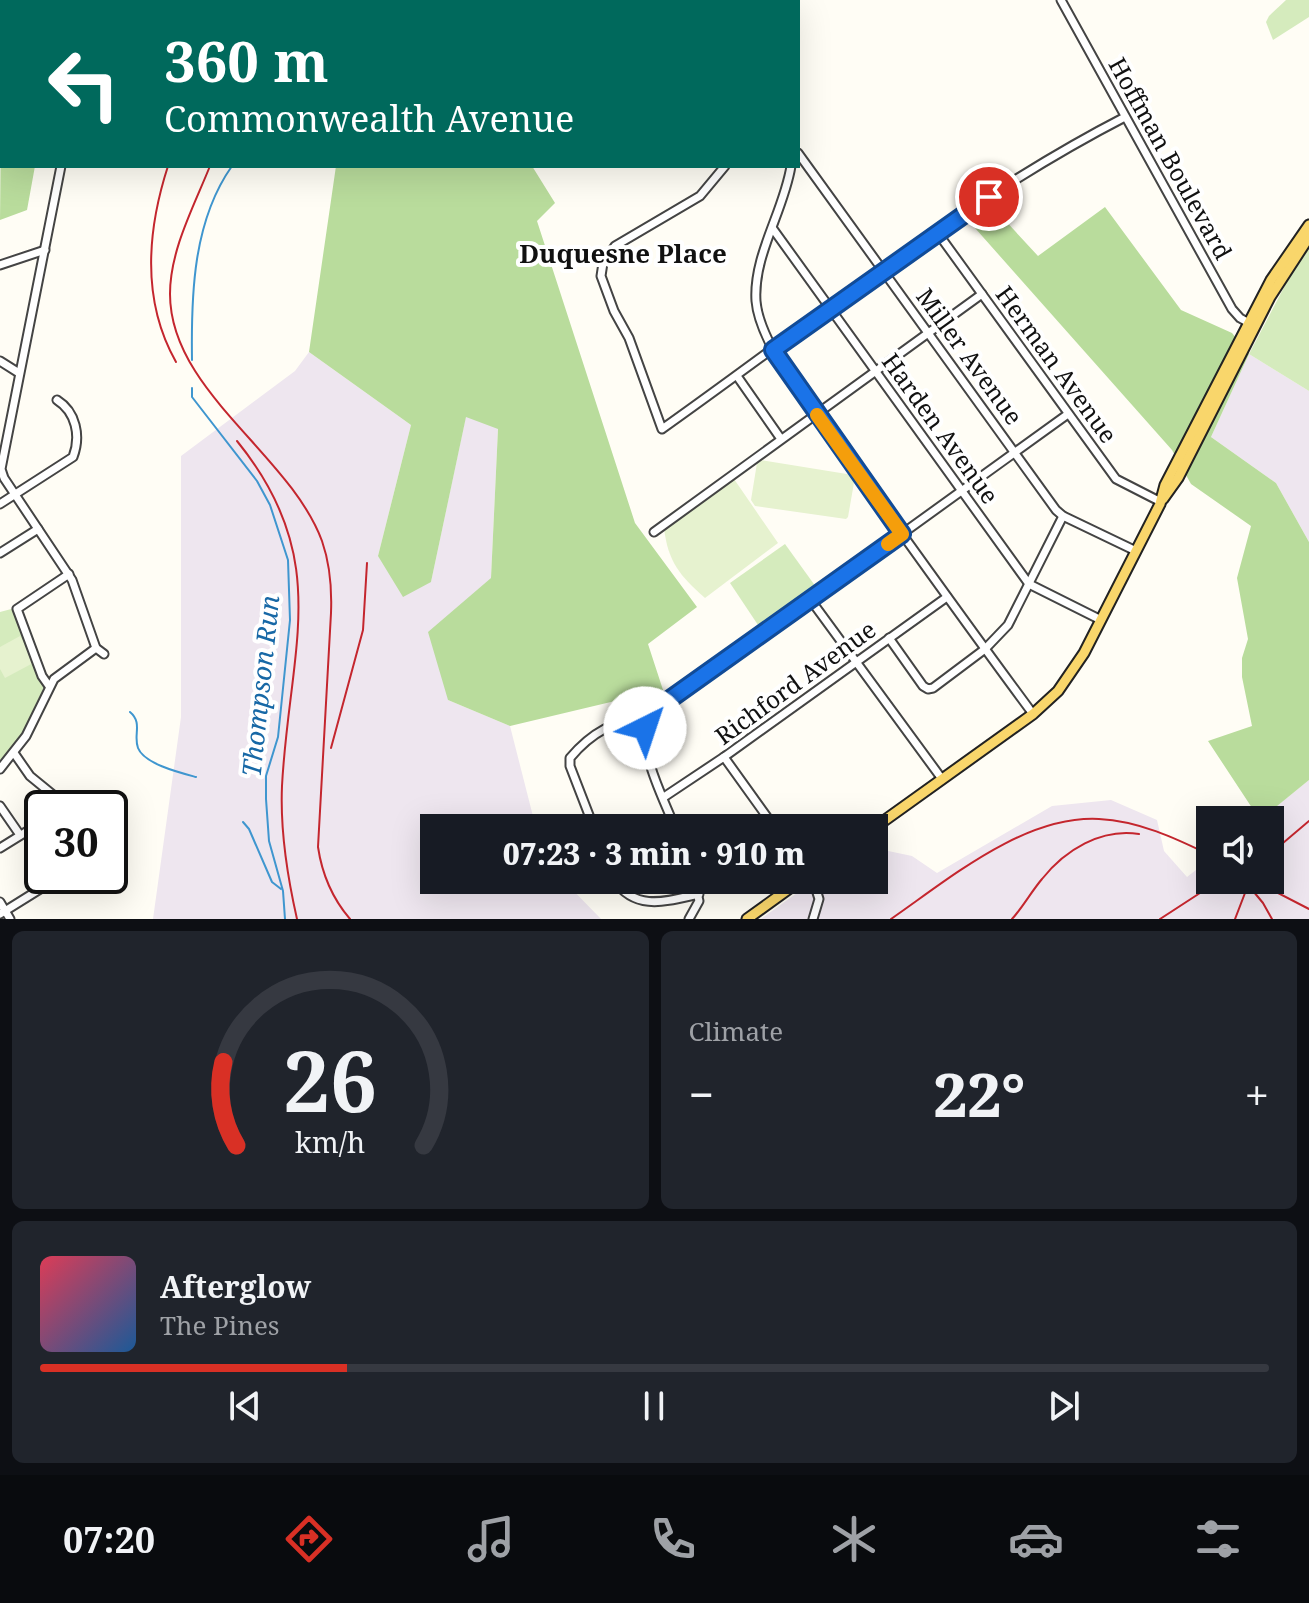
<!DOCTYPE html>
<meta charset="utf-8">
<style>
body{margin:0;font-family:"Noto Serif",serif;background:#20242c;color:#f1f3f6;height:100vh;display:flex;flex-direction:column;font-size:30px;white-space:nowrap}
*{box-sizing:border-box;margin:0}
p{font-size:26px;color:#9ea1a6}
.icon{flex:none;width:44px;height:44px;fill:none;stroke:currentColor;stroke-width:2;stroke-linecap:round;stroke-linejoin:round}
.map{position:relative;height:919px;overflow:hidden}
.panel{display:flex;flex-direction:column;gap:12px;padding:12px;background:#0d0f14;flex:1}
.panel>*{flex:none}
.guide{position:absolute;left:0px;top:0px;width:800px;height:168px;box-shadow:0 8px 32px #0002;background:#00695c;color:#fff;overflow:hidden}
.fabs{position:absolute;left:1196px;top:806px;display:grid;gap:16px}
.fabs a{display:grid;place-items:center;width:88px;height:88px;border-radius:0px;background:#171b24;box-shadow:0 8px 32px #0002;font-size:40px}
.speed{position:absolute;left:24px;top:790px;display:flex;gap:16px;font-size:40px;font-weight:700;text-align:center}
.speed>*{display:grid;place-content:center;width:104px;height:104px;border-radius:50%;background:#171b24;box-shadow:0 8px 32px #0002;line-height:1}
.speed .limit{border:4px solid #111;border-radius:12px;background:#fff;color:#111}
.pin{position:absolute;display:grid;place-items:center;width:68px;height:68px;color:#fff;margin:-34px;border:4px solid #fff;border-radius:50%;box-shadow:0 2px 8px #0007}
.me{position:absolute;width:88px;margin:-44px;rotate:41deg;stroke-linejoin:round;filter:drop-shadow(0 0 6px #0008)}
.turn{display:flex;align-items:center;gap:28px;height:168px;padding:0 32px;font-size:36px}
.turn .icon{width:104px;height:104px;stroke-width:2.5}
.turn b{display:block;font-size:56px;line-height:68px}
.big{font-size:60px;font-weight:800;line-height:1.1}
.panel .widget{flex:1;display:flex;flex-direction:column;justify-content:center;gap:12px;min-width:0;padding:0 28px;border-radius:12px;background:#20242c}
.panel .dial{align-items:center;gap:0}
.dial svg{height:208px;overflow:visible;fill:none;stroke:#363941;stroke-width:7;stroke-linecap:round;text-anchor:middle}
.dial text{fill:#f1f3f6;stroke:none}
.song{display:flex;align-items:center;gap:24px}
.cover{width:96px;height:96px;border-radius:12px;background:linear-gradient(135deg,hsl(350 70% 55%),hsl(210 70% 35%))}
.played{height:8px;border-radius:4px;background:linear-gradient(90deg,#d93025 25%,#363941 25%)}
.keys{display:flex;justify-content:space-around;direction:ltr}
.heat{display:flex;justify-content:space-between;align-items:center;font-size:44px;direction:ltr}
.panel .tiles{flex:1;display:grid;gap:12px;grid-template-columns:1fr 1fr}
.widget:last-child{grid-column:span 2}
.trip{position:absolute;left:420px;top:814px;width:468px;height:80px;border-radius:0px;background:#171b24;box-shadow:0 8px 32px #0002;font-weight:800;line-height:80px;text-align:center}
.dock{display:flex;height:128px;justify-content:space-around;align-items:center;background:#090b0e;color:#9ea1a6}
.dock .icon{width:56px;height:56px}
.dock .selected{color:#d93025}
.dock b{font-size:36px;color:#f1f3f6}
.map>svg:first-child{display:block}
.industrial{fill:#eee6ef}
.green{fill:#d5ebbd}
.forest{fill:#b9dc9c}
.pitch{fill:#e6f2cf}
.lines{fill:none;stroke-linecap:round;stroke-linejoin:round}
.stream{stroke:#3f96cf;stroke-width:2}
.minor-casing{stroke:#444;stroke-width:11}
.major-casing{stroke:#222;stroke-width:13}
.minor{stroke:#fff;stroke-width:7}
.major{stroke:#f9d66b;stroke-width:9}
.rail{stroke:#c4262e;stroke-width:2}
.route-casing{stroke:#114b97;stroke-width:20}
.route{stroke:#1a73e8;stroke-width:14}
.slow{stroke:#f59e0b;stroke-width:14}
.labels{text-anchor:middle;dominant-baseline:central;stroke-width:8;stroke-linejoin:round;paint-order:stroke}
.street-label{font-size:24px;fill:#111;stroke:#fff}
.neighbourhood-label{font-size:26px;font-weight:bold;fill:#111;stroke:#fff}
.water-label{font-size:26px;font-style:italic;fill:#1768a6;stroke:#fff}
</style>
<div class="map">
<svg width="1309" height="919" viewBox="0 0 1309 919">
<rect width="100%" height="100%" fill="#fffdf5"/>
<g class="industrial">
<path d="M309,352L411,425L378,556L431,582L466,416L498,428L491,578L448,700L510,726L536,828H434V880H563L601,919H153L181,717V456L295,371Z"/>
<path d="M1249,354L1309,391V542L1276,483L1211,437Z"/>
<path d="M1309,780V919H761L815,880H874V848L912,856L937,873L1052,806L1111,800L1157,820L1164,851L1187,877L1210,859V880H1270V820H1259Z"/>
</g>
<g class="green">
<path d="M1286,0H1309V17L1273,40L1266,22L1269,16Z"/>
<path d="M1309,248V391L1249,354L1291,274Z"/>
<path d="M785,544L816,587L760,628L730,583Z"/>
<path d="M15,608L44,687L18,743L0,760V612Z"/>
</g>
<g class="forest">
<path d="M2,21V166H35L27,210L0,220Z"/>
<path d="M336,166H532L555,203L537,221L635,523L697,607L648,644L663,690L640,706L615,701L510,726L448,700L428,632L491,578L498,429L466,417L431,582L403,597L378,556L411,425L309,352Z"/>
<path d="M989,203L1038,256L1105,207L1181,310L1232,333L1249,354L1211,437L1276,483L1309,542V780L1260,820L1208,741L1252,726L1242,677V658L1248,639L1237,578L1251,526L1191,484L1172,450L967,219Z"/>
</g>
<g class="pitch">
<path d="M760,460L853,475L855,477L848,517L846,519L755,506L751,500L757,463Z"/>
<path d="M734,479L778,543L705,598C680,576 668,562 664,528Z"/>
<path d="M20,636L35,662L5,678L0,669V647Z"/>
</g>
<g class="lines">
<g class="stream">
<path d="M285,2V0"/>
<path d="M192,360C191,295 193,221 232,166"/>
<path d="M192,388V397L257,481L270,505L288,560L290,620L278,737L266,776V799L269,841L283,891L285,919"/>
<path d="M130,712C143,723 133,735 138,748C144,764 181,773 196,777"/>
<path d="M243,822L249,829L272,882L281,889"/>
</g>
<g class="minor-casing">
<g id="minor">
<path d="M752,0L753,2"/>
<path d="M1061,0L1232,309L1240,318L1251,324"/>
<path d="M95,2L96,0"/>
<path d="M798,153L1056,510L1063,516L1136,551"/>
<path d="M61,166L1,469L4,478L72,580L96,648L104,654"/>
<path d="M725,166L700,196L615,246L603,263L601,276L614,311L629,338L662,429C813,322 960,202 1125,117"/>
<path d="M791,166C784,211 753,255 756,301C760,350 825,425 854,467C913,549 972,632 1033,714"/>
<path d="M773,229L1029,584L1101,620"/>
<path d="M937,232L1116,479L1161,502"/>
<path d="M0,265L45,250"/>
<path d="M0,361L19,373"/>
<path d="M737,376L781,439"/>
<path d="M0,504L73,457C81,436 76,412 57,400"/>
<path d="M654,532L982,294"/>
<path d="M0,553L38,529"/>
<path d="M810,599L942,779"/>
<path d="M889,638L923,686L928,689L933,688L985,649L1008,625L1063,516"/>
<path d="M49,686L42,676L17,609L69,574"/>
<path d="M14,753L30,776L63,803V808"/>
<path d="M724,757L775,828"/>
<path d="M0,769L26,736L54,679L96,648"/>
<path d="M664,797L724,757L947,597"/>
<path d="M0,806L20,835"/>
<path d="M594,828L570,766V758C590,734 617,717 648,719"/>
<path d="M675,828C664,798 633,744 651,715L1068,414"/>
<path d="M0,848L42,822"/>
<path d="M614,880C636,912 667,901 699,894"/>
<path d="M813,880L819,899L813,919"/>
<path d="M0,902L10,919"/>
<path d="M0,914L61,876"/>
<path d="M689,919L699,901L694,880"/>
</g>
</g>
<g class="major-casing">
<g id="major">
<path d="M1163,499L1178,478L1270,297L1309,237"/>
<path d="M874,828L1033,714L1058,691L1084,653L1160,504L1165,485L1271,280L1309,225"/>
<path d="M747,919L801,880"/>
</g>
</g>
<use href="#minor" class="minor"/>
<use href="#major" class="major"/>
<g class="rail">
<path d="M228,2L229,0"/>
<path d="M243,2L244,0"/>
<path d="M266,2V0"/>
<path d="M168,166C147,231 141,300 176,362"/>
<path d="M210,166C194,206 170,250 170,294C170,391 290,454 322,541C330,564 332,588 331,613L318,847C322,874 332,898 350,919"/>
<path d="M237,441C334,560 289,649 282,786C280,831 287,875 297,919"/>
<path d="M331,748L363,630L367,563"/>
<path d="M1270,854L1309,821"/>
<path d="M1244,880L1263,903L1272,919"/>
<path d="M1253,880L1309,909"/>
<path d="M891,919C949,879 1024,815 1099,819C1139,821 1175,838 1210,855"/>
<path d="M1012,919C1023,907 1031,892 1042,879C1065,850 1101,828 1139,834"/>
<path d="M1160,919L1220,880"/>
<path d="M1235,919L1250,880"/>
</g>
</g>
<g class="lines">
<g class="route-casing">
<path id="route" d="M645,728L648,719L659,707L902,534L773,350L989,197"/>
</g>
<use href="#route" class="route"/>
<path class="slow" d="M817,415L902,534L888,544"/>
</g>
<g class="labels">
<g class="street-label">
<text transform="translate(1171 158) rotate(61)">Hoffman Boulevard</text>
<text transform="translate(970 356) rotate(54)">Miller Avenue</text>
<text transform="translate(1057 364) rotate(54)">Herman Avenue</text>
<text transform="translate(941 428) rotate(54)">Harden Avenue</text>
<text transform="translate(795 682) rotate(-36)">Richford Avenue</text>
</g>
<g class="neighbourhood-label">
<text x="623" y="253">Duquesne Place</text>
</g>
<g class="water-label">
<text transform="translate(260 686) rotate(-84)">Thompson Run</text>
</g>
</g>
</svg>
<div class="fabs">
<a><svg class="icon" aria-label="sound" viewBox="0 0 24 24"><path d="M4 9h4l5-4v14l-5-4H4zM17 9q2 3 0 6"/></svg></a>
</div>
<div class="speed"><div class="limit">30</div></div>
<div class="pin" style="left:989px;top:197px;background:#d93025"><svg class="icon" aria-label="arrive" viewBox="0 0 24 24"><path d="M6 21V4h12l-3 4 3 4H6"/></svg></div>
<svg class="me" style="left:645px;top:728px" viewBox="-20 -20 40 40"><circle r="19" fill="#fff"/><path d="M0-13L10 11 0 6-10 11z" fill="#1a73e8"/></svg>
<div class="trip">07:23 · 3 min · 910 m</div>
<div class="guide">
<div class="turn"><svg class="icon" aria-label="left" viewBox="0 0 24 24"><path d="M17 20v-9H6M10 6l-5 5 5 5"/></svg><div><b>360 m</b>Commonwealth Avenue</div></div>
</div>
</div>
<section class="panel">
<div class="tiles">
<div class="widget dial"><svg viewBox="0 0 100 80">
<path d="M14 69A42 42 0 1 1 86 69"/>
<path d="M14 69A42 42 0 0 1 9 37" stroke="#d93025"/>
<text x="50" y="56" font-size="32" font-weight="700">26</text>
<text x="50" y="72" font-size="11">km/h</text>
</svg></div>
<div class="widget"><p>Climate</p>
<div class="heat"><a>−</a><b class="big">22°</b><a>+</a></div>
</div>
<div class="widget">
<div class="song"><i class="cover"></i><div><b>Afterglow</b><p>The Pines</p></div></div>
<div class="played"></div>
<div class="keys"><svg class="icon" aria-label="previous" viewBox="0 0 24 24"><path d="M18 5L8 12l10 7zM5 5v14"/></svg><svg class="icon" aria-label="pause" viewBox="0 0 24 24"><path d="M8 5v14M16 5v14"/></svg><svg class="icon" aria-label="next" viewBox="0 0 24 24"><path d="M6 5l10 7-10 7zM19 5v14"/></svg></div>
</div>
</div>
</section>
<nav class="dock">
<b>07:20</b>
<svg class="icon selected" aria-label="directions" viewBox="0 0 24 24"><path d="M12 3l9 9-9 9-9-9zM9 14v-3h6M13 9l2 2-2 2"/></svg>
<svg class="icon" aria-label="music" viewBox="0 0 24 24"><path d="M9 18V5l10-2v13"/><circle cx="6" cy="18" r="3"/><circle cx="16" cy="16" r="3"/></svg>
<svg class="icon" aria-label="phone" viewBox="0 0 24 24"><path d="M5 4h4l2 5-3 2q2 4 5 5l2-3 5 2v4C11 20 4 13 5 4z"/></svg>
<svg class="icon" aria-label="climate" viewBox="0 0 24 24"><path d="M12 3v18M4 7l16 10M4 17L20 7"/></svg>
<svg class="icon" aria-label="car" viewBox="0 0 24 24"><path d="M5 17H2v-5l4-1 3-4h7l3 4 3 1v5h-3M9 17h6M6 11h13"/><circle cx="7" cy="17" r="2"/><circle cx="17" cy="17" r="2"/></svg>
<svg class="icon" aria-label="filters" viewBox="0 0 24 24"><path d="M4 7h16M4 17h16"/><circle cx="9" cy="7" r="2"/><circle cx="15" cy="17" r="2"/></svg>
</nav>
